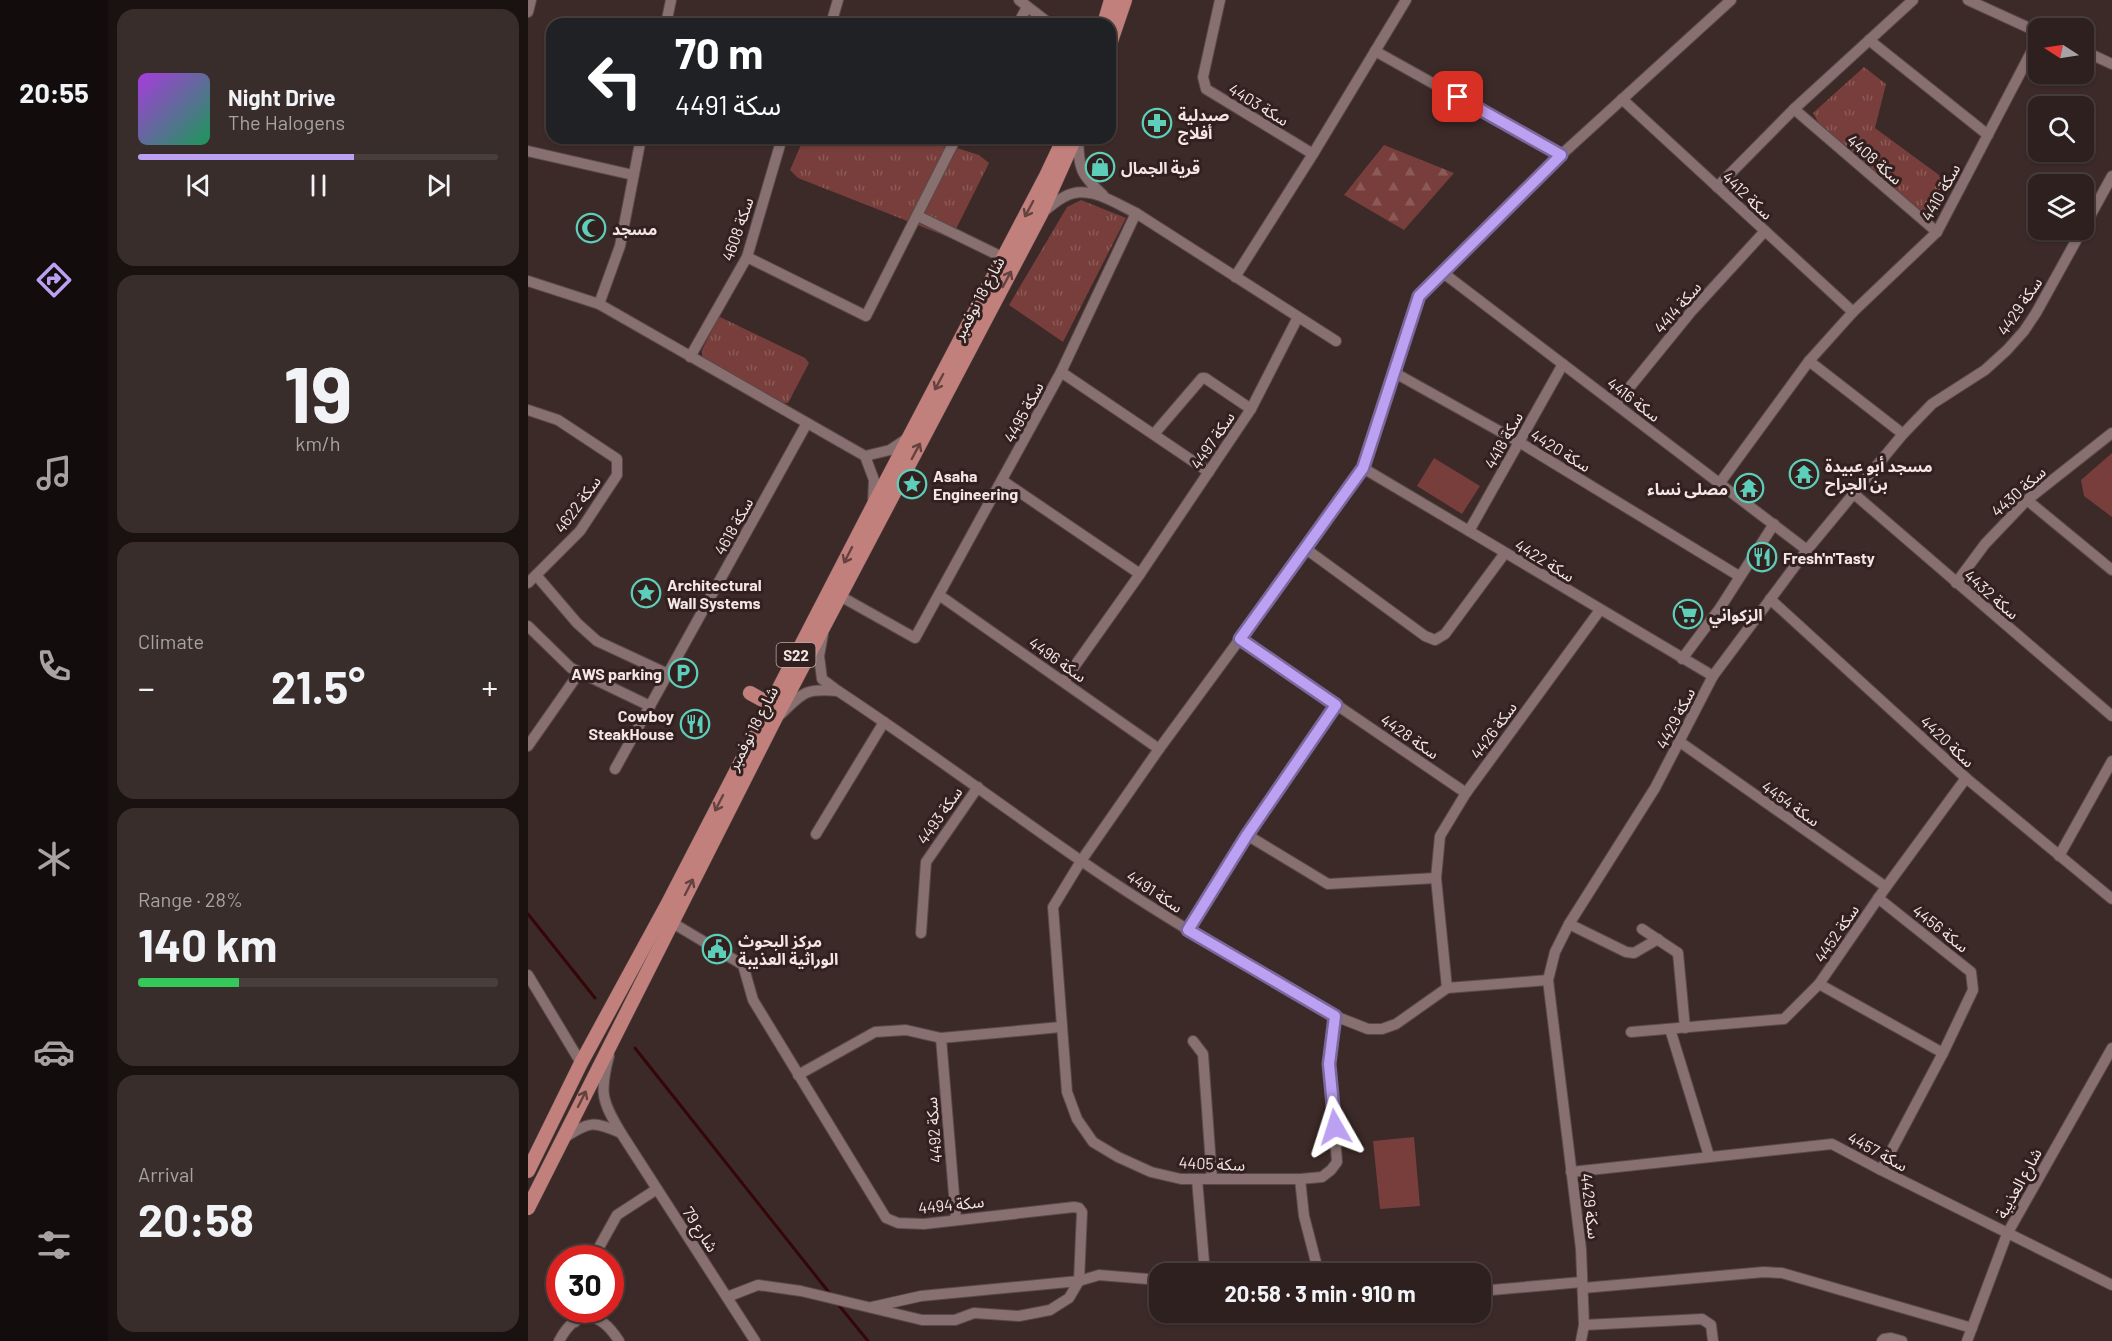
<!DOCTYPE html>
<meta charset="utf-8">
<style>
body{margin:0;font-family:Barlow,"Noto Sans Arabic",sans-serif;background:#392d2b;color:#f1f3f6;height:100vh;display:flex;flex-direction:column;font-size:22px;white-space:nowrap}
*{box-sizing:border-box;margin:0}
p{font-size:20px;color:#a7a3a4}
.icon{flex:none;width:33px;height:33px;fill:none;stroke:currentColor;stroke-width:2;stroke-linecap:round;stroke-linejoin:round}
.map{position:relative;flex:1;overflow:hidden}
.sheet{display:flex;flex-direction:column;gap:9px;padding:9px;background:#191210;width:420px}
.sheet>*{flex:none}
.top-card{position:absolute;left:18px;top:18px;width:570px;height:126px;border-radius:18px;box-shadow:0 2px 4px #0004,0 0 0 2px #483e3c;background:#202124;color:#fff;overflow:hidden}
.needle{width:39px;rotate:282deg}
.controls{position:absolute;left:1500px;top:18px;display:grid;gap:12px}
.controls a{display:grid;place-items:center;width:66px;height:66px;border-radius:12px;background:#2d201e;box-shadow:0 2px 4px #0004,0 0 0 2px #483e3c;font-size:30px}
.speed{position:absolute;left:18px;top:1245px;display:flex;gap:12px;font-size:30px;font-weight:700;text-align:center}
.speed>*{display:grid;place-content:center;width:78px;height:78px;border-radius:50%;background:#2d201e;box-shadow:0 2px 4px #0004,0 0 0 2px #483e3c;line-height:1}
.speed .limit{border:9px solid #d22;background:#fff;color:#111}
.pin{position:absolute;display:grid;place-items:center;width:51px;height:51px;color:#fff;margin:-26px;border-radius:12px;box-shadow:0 3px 9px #0006}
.me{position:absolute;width:66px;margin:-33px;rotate:354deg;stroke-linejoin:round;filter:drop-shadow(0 0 4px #0008)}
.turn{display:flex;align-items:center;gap:21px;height:126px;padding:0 30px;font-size:27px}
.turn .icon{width:78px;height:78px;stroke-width:2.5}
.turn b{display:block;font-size:42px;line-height:51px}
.big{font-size:45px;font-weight:700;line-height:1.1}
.sheet .widget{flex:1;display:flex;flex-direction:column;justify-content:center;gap:9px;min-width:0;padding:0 21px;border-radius:18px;background:#392d2b}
.sheet .dial{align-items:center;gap:0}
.dial b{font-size:78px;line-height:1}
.song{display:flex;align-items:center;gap:18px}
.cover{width:72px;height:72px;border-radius:9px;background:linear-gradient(135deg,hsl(280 70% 55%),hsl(150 70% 35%))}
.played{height:6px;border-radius:3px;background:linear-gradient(90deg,#bca0f2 60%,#483e3c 60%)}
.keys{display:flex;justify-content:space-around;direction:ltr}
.heat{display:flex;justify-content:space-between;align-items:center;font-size:33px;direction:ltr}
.charge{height:9px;border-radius:4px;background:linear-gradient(90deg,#34c759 28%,#483e3c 0)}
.trip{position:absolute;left:621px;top:1263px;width:342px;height:60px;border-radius:18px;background:#2d201e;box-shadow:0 2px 4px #0004,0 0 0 2px #483e3c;font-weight:700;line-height:60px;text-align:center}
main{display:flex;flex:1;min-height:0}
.menu{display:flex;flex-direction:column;width:108px;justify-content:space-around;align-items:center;background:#120d0c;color:#a7a3a4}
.menu .icon{width:42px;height:42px}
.menu .on{color:#bca0f2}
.menu b{font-size:27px;color:#f1f3f6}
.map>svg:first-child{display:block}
.grass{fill:url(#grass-tufts)}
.forest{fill:url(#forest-firs)}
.park{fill:#773e3b}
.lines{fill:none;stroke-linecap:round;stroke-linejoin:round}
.stream{stroke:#350608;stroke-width:3}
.minor-casing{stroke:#594948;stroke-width:12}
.major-casing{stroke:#594948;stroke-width:15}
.minor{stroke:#87706f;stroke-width:10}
.major{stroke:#c2807c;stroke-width:14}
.oneway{stroke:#644240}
.route-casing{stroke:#7a689d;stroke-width:15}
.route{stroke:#bca0f2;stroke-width:10}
.labels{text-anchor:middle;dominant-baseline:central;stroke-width:6;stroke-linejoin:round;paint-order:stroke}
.shield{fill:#32201f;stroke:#b9abaa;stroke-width:1.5}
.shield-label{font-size:15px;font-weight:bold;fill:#f3e6e5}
.street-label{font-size:16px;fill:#f3e6e5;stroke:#32201f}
.poi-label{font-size:16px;font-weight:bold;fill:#f3e6e5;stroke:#32201f;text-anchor:start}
</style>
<main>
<nav class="menu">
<b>20:55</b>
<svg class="icon on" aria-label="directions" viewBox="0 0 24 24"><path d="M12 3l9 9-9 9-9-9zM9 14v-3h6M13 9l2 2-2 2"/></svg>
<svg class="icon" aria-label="music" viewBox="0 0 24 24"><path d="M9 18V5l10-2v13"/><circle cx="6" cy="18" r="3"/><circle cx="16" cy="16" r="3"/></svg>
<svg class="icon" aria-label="phone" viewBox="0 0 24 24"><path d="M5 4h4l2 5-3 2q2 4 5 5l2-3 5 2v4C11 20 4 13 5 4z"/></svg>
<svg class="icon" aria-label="climate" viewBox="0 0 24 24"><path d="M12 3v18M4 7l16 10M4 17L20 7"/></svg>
<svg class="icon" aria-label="car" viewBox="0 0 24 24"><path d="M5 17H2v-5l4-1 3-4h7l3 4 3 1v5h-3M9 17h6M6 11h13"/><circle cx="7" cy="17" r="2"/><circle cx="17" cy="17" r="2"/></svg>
<svg class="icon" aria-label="filters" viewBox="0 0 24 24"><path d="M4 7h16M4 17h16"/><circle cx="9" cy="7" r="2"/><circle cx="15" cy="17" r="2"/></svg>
</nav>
<section class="sheet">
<div class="widget">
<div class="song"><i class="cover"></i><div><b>Night Drive</b><p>The Halogens</p></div></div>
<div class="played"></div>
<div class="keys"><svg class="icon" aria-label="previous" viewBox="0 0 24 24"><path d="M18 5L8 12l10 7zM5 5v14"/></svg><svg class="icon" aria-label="pause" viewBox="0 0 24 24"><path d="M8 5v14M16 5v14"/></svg><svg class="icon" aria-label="next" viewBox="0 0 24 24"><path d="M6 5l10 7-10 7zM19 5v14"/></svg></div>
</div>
<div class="widget dial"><b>19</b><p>km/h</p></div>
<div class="widget"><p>Climate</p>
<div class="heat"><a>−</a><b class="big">21.5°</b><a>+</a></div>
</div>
<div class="widget"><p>Range · 28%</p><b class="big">140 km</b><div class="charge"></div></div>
<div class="widget"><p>Arrival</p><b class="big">20:58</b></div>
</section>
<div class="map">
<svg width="1584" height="1341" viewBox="0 0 1584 1341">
<defs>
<pattern id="grass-tufts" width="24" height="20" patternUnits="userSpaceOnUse" patternTransform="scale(1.5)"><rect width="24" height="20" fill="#773e3b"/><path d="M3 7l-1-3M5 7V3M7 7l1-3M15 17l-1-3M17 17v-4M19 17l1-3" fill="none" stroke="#8b5a57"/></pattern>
<pattern id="forest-firs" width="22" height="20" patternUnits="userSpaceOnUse" patternTransform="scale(1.5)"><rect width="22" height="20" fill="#773e3b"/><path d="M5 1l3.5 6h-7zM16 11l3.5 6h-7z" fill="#8b5a57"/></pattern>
</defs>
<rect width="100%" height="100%" fill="#3c2a28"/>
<g class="grass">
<path d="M1336,67L1358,84L1347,128L1411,175L1414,187L1396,212L1391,211L1290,122L1285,113Z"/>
<path d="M276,138H397L451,155L461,163L426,233L420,237L270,178L262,170Z"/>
<path d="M553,200L598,218L535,342L481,305L539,207Z"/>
<path d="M192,317L277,358L281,363L260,403H254L174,358V350L189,320Z"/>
</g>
<path class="forest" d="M856,145L926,173L876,230L816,195Z"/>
<g class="park">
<path d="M1584,453V517L1556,496L1553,480Z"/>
<path d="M906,458L952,486L934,514L889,486Z"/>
<path d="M886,1137L892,1206L852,1209L845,1141Z"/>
</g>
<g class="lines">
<g class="stream">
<path d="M0,914L67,998"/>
<path d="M107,1048L303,1295"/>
<path d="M309,1303L340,1341"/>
</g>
<g class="minor-casing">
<g id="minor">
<path d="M491,0L522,24"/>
<path d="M692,0L675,77L678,89L785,154"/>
<path d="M1440,0L1510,32"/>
<path d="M0,12L3,0"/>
<path d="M138,24L143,0"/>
<path d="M303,24L310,0"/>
<path d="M490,24L499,7"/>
<path d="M1341,40L1460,135"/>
<path d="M847,51L1033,155"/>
<path d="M1556,51L1584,64"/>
<path d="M1094,99L1325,312"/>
<path d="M1266,109L1409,232"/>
<path d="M550,138C551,169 552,174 575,195"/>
<path d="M0,151L105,175"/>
<path d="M1189,187L1266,109L1385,0"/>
<path d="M513,214C520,208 528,201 536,197C559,183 587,203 608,213L808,341"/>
<path d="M390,216L476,258"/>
<path d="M1556,227L1584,176"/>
<path d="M219,257L338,316L428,138"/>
<path d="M914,272L1279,550"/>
<path d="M707,277L785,154L878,0"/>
<path d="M0,281L71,304L337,456L346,480L345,503"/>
<path d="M71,304L92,246L113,138"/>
<path d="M162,357L219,257L254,138"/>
<path d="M1281,361L1375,434"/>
<path d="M533,372L681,472"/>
<path d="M867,373L991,442L1211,576"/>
<path d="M1088,404L1162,313L1237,231"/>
<path d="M0,410L30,420L89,459V475L52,531L0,583"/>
<path d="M626,434L674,378H677L723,409"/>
<path d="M337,456L362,450L380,438"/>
<path d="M835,468L1185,676"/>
<path d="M475,481L612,574"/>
<path d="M1191,484L1281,361L1325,312L1409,232L1510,39"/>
<path d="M1325,493L1584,716"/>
<path d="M1499,500L1584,570"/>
<path d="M941,531L1035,364"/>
<path d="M778,549L897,636L907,640L917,634L977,553"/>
<path d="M8,575L49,623L69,641L140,674"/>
<path d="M1428,583L1457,544L1499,500L1584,433"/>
<path d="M411,595L631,749"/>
<path d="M312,596L387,638L533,372L608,213"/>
<path d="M1242,599L1438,778L1584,899"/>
<path d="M0,626L43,668L122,706"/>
<path d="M712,639L938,793"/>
<path d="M1154,659L1192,608L1246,524"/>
<path d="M536,681L612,574L723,409L770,317"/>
<path d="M310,691C392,745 471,804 552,860C634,917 721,966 807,1016L840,1029H854L868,1024L919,988L1020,980"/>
<path d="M253,714C275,692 278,688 310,691L294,679L291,656L295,634"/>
<path d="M1152,742L1358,887"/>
<path d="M0,746L51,673"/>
<path d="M87,769L279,423"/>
<path d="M288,834L356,722"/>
<path d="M719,835L800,884L908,878"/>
<path d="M1531,856L1584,761"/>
<path d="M1350,898L1443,972L1445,990L1415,1053L1353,1170"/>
<path d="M143,922L215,965L225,1000L358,1218L370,1223L396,1224L546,1207L551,1208L554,1212L551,1281L541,1298L522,1310L491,1316L446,1313L427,1320H394L273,1291L230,1285L199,1297"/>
<path d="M1041,924L1098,952L1106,953L1130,939"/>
<path d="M1114,929L1150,953L1157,1028"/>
<path d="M660,930L719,835L809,705"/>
<path d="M393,933L398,862L450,787"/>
<path d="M0,975L53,1063"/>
<path d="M1291,984L1415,1053"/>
<path d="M919,988L908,878L912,836L938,793L1072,610"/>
<path d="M807,1016L801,1064L809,1162L803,1170L794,1177L772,1179H653L623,1172L590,1157L565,1142L549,1119L539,1092L525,907L553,861L631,749L778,549L835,468L891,296L1033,155L1203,0"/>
<path d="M1142,1029L1181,1156"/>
<path d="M1103,1032L1256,1019L1291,984L1358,887L1438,778"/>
<path d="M413,1038L428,1219"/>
<path d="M665,1041L675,1054L684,1179"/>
<path d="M81,1056C71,1093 74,1101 93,1133L227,1341"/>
<path d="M270,1075L347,1032L378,1030L413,1038L533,1027"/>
<path d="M34,1139C62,1122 63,1120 93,1133"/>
<path d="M1043,1172L1304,1144L1353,1170L1584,1285"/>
<path d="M669,1179L677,1274"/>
<path d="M772,1179L776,1216L791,1274"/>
<path d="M65,1258L89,1215L129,1189"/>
<path d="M1055,1288L1236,1272L1254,1273L1444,1328"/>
<path d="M952,1291L1054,1282"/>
<path d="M344,1307L393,1296L551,1281L571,1275L632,1280"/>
<path d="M46,1310L47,1322"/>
<path d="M1056,1325L1174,1319L1183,1325L1185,1341"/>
<path d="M31,1341C49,1307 72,1311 91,1341"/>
<path d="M1053,1341L1056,1325L1053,1249L1020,980L1027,952L1041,924L1127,788L1185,676L1279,550L1375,434L1404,404L1457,370L1479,350L1496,331L1508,313L1554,230"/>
<path d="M1354,1341L1356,1339L1363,1338L1374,1341"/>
<path d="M1439,1341L1479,1234L1584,1048"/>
</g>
</g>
<g class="major-casing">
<g id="major">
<path d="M576,24L583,0"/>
<path d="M582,44L597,0"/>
<path d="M222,693L242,704"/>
<path d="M0,1171L53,1063L140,903L345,506L518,176L536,138"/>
<path d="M0,1208L246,721L513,214L547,138"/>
</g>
</g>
<use href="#minor" class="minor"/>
<use href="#major" class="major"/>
</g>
<defs><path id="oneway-shaft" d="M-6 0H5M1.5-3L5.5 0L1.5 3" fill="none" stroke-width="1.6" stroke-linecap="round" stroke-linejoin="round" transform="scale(1.5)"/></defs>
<g class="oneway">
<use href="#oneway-shaft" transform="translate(501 209) rotate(118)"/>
<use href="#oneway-shaft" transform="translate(479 279) rotate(-62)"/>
<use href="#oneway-shaft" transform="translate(411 382) rotate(118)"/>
<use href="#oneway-shaft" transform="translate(388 451) rotate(-62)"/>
<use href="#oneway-shaft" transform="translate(320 555) rotate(117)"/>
<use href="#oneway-shaft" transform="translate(191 803) rotate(117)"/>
<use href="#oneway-shaft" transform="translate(161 887) rotate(-63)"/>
<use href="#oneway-shaft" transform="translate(54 1099) rotate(-63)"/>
</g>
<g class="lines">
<g class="route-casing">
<path id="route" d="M807,1127L801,1064L807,1016L660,930L719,835L808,705L712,639L835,468L891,296L1033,155L930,97"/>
</g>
<use href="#route" class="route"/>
</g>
<defs>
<g id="pharmacy-ring" transform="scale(1.5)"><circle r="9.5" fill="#32201f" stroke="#5dceb9" stroke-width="1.5"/><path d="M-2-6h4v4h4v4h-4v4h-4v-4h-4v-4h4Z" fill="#5dceb9"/></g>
<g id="shop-ring" transform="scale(1.5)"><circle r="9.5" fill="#32201f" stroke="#5dceb9" stroke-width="1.5"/><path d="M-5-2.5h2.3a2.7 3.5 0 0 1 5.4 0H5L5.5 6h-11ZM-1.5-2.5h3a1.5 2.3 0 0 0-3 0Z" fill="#5dceb9"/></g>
<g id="mosque-ring" transform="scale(1.5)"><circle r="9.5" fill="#32201f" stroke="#5dceb9" stroke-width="1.5"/><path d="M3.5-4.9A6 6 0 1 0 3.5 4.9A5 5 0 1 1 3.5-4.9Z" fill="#5dceb9"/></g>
<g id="temple-ring" transform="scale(1.5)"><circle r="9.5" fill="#32201f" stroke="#5dceb9" stroke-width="1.5"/><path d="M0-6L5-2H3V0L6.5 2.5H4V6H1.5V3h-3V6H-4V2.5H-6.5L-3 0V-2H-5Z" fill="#5dceb9"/></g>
<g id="sight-ring" transform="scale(1.5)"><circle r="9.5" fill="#32201f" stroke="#5dceb9" stroke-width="1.5"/><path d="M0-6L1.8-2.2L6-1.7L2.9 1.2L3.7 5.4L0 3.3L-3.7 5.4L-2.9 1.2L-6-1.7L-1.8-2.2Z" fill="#5dceb9"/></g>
<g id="restaurant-ring" transform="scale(1.5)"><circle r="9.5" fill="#32201f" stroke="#5dceb9" stroke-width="1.5"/><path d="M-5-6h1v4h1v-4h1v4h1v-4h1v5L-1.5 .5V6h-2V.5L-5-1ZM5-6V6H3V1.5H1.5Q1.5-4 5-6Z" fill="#5dceb9"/></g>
<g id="supermarket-ring" transform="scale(1.5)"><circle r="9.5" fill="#32201f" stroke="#5dceb9" stroke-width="1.5"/><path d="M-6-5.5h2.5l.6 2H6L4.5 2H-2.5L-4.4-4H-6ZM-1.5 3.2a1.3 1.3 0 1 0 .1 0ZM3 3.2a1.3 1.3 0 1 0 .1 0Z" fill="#5dceb9"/></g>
<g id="parking-ring" transform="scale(1.5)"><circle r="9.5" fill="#32201f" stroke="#5dceb9" stroke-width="1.5"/><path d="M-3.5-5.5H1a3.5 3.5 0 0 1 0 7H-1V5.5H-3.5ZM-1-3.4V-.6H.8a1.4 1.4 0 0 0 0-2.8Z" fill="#5dceb9"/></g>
<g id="civic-ring" transform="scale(1.5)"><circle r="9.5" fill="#32201f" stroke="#5dceb9" stroke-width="1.5"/><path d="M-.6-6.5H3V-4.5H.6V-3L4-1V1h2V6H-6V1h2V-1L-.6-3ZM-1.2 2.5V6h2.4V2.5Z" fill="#5dceb9"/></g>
</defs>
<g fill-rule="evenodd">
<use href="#pharmacy-ring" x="629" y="123"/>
<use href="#shop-ring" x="572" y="167"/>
<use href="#mosque-ring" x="63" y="228"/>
<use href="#temple-ring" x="1276" y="474"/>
<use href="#sight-ring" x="384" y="484"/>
<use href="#temple-ring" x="1221" y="488"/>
<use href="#restaurant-ring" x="1234" y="557"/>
<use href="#sight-ring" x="118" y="593"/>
<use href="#supermarket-ring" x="1160" y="614"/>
<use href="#parking-ring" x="155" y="673"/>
<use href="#restaurant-ring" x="167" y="724"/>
<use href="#civic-ring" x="189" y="949"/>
</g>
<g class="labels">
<rect class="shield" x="248.5" y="643" width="39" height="24" rx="4.5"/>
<g class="shield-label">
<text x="268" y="655">S22</text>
</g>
<g class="street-label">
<text transform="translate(731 104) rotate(31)">سكة 4403</text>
<text transform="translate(1347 159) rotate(41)">سكة 4408</text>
<text transform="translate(1412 192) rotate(-61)">سكة 4410</text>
<text transform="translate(1220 195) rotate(43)">سكة 4412</text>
<text transform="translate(209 229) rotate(-71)">سكة 4608</text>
<text transform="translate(450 298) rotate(-62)">شارع 18 نوفمبر</text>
<text transform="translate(1491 306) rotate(-56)">سكة 4429</text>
<text transform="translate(1149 307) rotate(-49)">سكة 4414</text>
<text transform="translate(1106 399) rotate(37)">سكة 4416</text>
<text transform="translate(495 412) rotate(-62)">سكة 4495</text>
<text transform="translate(684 440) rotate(-56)">سكة 4497</text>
<text transform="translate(975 440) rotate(-61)">سكة 4418</text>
<text transform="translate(1033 450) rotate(31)">سكة 4420</text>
<text transform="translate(1490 491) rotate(-42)">سكة 4430</text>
<text transform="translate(49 504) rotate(-54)">سكة 4622</text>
<text transform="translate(205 526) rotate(-61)">سكة 4618</text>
<text transform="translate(1017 560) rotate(31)">سكة 4422</text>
<text transform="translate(1464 594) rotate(41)">سكة 4432</text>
<text transform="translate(530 659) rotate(35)">سكة 4496</text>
<text transform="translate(1147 718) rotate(-63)">سكة 4429</text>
<text transform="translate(224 728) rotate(-63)">شارع 18 نوفمبر</text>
<text transform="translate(965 730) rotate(-54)">سكة 4426</text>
<text transform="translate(882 736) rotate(34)">سكة 4428</text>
<text transform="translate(1420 741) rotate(43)">سكة 4420</text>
<text transform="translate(1263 803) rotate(35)">سكة 4454</text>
<text transform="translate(411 815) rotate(-55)">سكة 4493</text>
<text transform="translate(627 891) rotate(33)">سكة 4491</text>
<text transform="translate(1413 928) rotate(38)">سكة 4456</text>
<text transform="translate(1308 933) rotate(-56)">سكة 4452</text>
<text transform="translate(405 1130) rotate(-95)">سكة 4492</text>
<text transform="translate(1350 1151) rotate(28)">سكة 4457</text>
<text transform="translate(684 1163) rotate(2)">سكة 4405</text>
<text transform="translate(1490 1183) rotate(-61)">شارع العذيبة</text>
<text transform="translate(423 1204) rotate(-6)">سكة 4494</text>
<text transform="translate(1063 1206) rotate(83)">سكة 4429</text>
<text transform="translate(173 1229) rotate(57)">79 شارع</text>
</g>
<g class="poi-label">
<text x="650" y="114">صيدلية<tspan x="650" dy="18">أفلاج</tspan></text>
<text x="593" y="167">قرية الجمال</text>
<text x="84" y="228">مسجد</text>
<text x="1297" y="465">مسجد أبو عبيدة<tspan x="1297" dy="18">بن الجراح</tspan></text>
<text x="405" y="475">Asaha<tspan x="405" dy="18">Engineering</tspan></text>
<text x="1200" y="488" text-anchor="end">مصلى نساء</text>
<text x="1255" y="557">Fresh'n'Tasty</text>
<text x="139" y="584">Architectural<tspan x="139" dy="18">Wall Systems</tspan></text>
<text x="1181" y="614">الزكواني</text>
<text x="134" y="673" text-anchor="end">AWS parking</text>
<text x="146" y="715" text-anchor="end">Cowboy<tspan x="146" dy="18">SteakHouse</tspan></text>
<text x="210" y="940">مركز البحوث<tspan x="210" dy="18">الوراثية العذيبة</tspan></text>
</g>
</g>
</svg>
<div class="controls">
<a><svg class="needle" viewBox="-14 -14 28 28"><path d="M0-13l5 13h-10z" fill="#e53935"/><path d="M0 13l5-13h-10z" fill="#a7a3a4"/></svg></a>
<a><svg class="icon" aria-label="search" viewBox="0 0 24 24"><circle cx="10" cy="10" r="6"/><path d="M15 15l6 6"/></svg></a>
<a><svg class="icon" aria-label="layers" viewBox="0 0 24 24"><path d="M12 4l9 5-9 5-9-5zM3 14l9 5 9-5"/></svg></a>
</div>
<div class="speed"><div class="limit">30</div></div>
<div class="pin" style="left:930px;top:97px;background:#d93025"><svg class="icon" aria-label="arrive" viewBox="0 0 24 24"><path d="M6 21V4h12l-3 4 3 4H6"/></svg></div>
<svg class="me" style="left:807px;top:1127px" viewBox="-20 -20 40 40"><path d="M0-17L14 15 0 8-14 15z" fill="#bca0f2" stroke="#fff" stroke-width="4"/></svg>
<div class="trip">20:58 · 3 min · 910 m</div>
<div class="top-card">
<div class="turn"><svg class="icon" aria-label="left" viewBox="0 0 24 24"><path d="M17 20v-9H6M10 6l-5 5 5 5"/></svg><div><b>70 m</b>سكة 4491</div></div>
</div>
</div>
</main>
